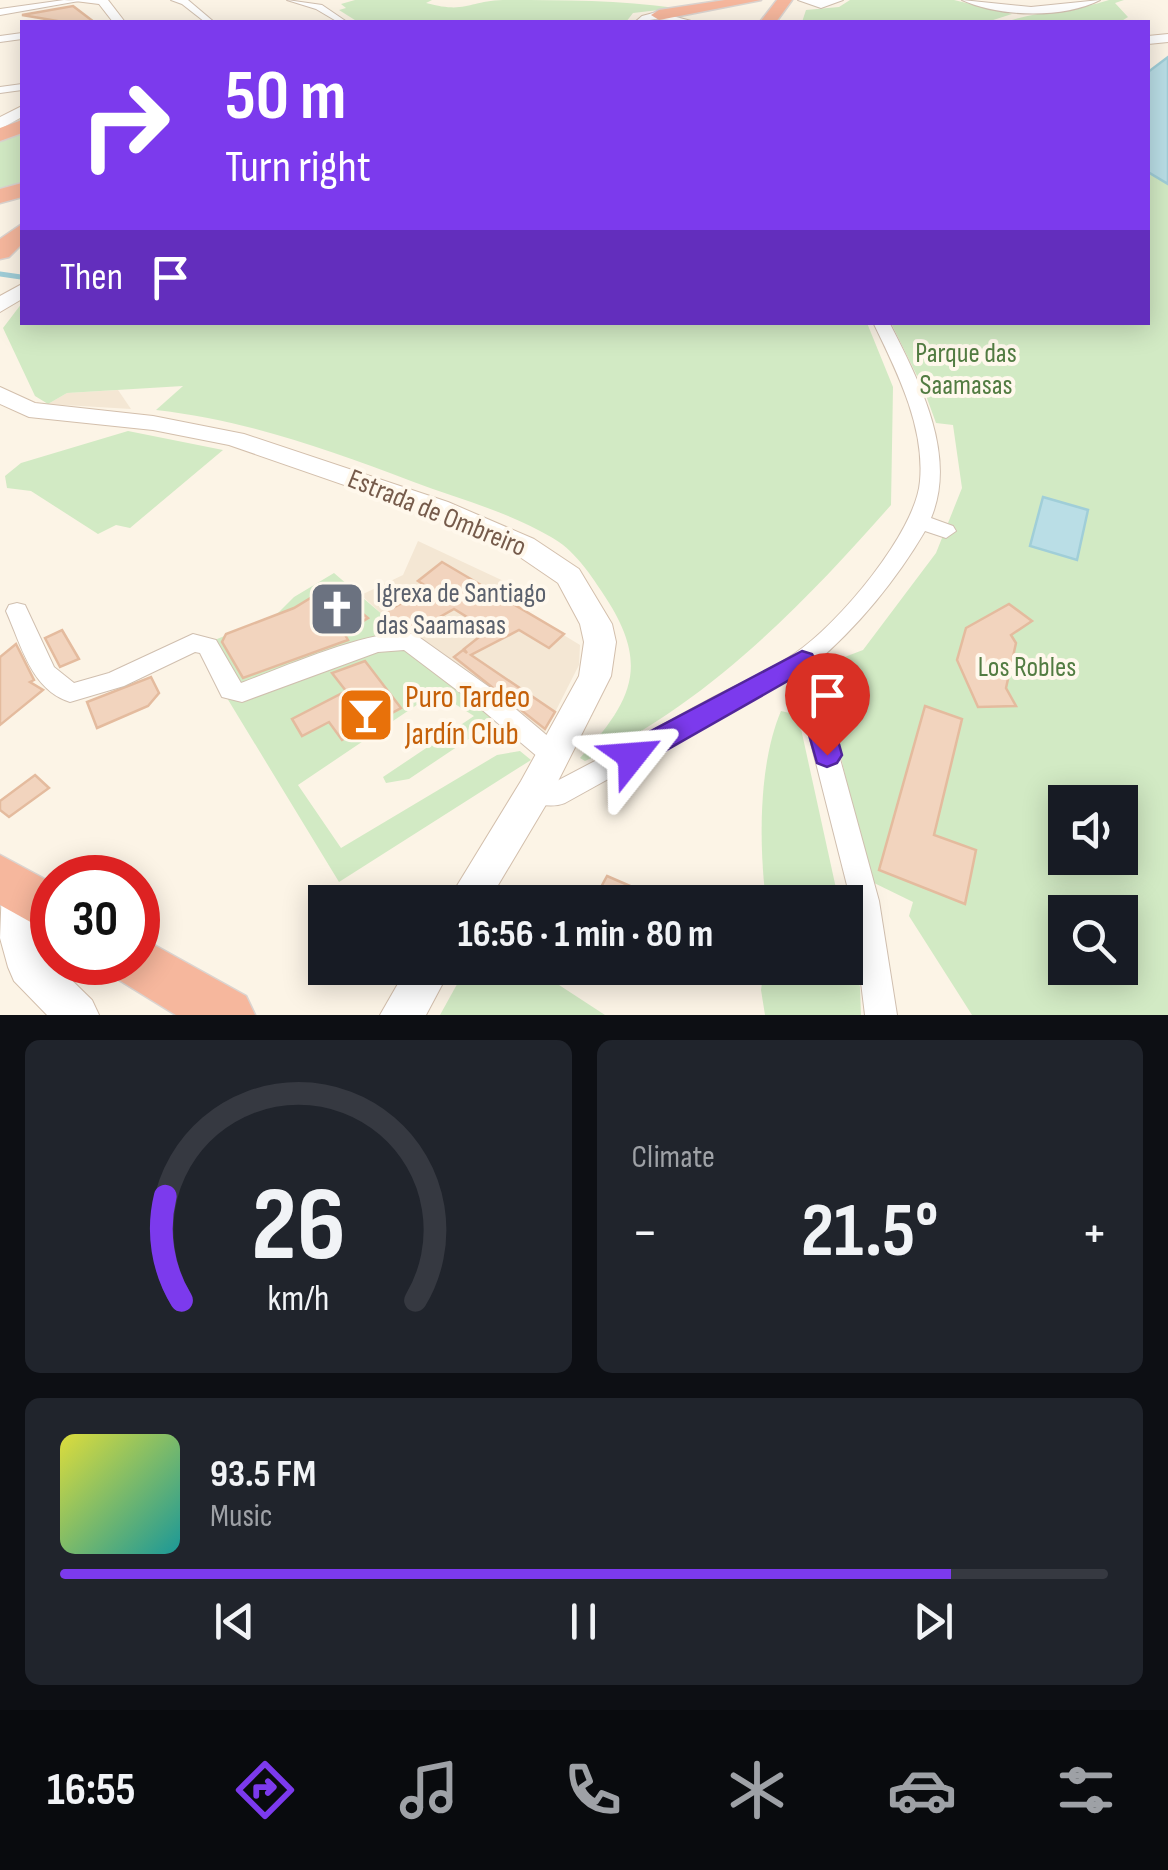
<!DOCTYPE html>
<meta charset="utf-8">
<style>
body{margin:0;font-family:"Sofia Sans Condensed",sans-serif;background:#20242c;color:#f1f3f6;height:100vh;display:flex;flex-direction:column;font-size:38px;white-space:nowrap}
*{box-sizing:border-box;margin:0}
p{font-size:32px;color:#9ea1a6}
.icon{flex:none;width:55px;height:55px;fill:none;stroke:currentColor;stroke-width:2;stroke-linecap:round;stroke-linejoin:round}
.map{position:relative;height:1015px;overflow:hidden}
.details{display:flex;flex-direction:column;gap:25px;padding:25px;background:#0d0f14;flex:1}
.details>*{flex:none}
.hud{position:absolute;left:20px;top:20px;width:1130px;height:305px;border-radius:0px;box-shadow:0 5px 25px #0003;background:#7c3aed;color:#fff;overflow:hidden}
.tools{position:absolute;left:1048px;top:785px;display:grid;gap:20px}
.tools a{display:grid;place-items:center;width:90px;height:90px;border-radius:0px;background:#171b24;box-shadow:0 5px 25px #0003;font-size:50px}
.speed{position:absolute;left:30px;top:855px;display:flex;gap:20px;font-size:50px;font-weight:700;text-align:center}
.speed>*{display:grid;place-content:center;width:130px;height:130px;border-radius:50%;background:#171b24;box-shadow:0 5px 25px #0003;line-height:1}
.speed .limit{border:15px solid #d22;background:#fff;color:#111}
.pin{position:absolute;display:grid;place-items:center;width:85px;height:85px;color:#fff;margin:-102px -42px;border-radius:50% 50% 50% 0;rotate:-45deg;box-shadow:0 0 10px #0007}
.pin .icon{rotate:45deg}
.me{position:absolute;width:110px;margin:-55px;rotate:62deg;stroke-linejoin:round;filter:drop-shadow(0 0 8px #0008)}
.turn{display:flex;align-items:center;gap:35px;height:210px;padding:0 40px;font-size:45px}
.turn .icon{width:130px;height:130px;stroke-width:2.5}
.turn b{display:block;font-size:70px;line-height:85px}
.then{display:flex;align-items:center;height:95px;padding:0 40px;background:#0003;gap:20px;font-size:38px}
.big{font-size:75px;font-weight:700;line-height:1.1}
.details .card{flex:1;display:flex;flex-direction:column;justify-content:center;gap:15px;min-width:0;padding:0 35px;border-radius:15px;background:#20242c}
.details .dial{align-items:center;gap:0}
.dial svg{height:260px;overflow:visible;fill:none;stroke:#363941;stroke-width:7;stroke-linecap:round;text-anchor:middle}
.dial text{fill:#f1f3f6;stroke:none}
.song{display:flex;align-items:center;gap:30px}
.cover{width:120px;height:120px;border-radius:15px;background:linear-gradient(135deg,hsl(60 70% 55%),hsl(180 70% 35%))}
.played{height:10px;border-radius:5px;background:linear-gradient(90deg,#7c3aed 85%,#363941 85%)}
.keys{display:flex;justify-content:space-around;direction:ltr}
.heat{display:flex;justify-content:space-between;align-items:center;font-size:55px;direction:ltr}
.details .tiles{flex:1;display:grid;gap:25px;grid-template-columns:1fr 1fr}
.card:last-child{grid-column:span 2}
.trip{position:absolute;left:308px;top:885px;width:555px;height:100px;border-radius:0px;background:#171b24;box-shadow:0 5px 25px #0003;font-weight:700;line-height:100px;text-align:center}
.tab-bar{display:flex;height:160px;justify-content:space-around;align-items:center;background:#090b0e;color:#9ea1a6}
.tab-bar .icon{width:70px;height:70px}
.tab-bar .selected{color:#7c3aed}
.tab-bar b{font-size:45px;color:#f1f3f6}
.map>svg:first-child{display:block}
.residential{fill:#f4e7d4}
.green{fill:#d2eac4;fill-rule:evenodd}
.water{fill:#badee6;stroke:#a0ced8;stroke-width:2.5}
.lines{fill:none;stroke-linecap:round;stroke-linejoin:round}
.stream{stroke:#a0ced8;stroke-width:5}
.building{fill:#f2d4be;stroke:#e4bb9e;stroke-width:2.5}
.street-casing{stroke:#d0bfaf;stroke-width:2}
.secondary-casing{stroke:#d3bfac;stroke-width:2}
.highway-casing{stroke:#dbd4d0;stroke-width:3}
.street{fill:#fff;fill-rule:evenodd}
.secondary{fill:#fff;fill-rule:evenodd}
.highway{fill:#f6b79d;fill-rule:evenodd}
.route{fill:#7c3aed;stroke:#51269a;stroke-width:2.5}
.labels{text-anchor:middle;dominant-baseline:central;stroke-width:8;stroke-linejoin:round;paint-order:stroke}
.park-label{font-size:28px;fill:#527c42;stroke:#fff8ec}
.street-label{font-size:28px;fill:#765b4b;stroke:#fff8ec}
.worship-label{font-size:28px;fill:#5b616d;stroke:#fff8ec;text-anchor:start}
.near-food-label{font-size:32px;fill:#c56008;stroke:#fff8ec;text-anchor:start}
</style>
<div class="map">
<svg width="1168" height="1015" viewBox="0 0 1168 1015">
<rect width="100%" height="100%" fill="#fcf4e6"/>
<g class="residential">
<path d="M118,390L131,409L48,404L67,393Z"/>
<path d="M418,541L512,585L511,603L580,645L579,665L544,734L406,636L361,595L403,575Z"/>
</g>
<g class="green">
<path d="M355,0H432L426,3C467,14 468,1 503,0C561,0 618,0 676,8L633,13L626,22H358L339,10L346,8L341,4Z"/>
<path d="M850,0H954L1012,14L987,22H802L806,10L839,7Z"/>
<path d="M1109,0H1124L1115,3L1128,17L1120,22H1006C1040,10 1074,12 1109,0Z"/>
<path d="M22,130V184L0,189V138Z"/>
<path d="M1148,172L1168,184V1015H972L909,916L913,902L868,880L821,666L863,650L936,553L962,488L953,425L936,423L924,390L891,323L1148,322ZM1065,802H1120V858H1065ZM1065,912H1120V968H1065Z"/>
<path d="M22,303V322L867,323L893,387L891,505C804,604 706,705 585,761L580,758C635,698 650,663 602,592C589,572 573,549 551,537C507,511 458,499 411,481C327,449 245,420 156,410L183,386L67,393L48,404L35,396L3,328Z"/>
<path d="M128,431L223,450L130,528L116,525L98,534L31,491L7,488L5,476L21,463Z"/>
<path d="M334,573L398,628L243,688L212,641L275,616L294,597Z"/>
<path d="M399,645L500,718L409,779L386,783L383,777L474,716L436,692L298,785L341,848L497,755L520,751L531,760L339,882L227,698L359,654Z"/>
<path d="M781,711L798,715L839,902H766C759,845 758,765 781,711Z"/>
<path d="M845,925L860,987L861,1015H765L761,990L764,968H845Z"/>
<path d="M466,968H533L605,1015H440Z"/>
</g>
<g class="water">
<path d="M1168,57V184L1148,172V72Z"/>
<path d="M1043,497L1088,510L1077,560L1030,546Z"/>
</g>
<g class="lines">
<path class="stream" d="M0,274L21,277"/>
</g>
<g class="building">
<path d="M73,6L94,22H63L22,15Z"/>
<path d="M442,562L564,634L549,648L519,630L471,655L555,712L545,729L454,657L463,650L467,653L464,649L488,630L454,609L415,631L400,630L384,613L429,588L418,581Z"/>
<path d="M330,586L368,618L344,633L348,640L243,678L222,642L226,634L294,608Z"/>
<path d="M1009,604L1032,621L1011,635L1016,643L1006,688L1016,706L978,707L957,660L966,628Z"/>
<path d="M62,630L79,659L60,667L45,638Z"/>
<path d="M16,644L34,680L30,682L43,690L0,725V657Z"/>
<path d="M365,661L401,708L342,740L329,722L302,736L292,719L346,691L332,673Z"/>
<path d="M151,677L159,693L148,706L97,728L87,702Z"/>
<path d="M925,706L962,719L934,835L976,850L965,904L879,870Z"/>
<path d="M35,775L49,788L9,817L0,810V801Z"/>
<path d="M607,876L667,902H593Z"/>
</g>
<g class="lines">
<g class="street-casing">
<g id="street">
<path d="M64,0L79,1L0,15V9Z"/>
<path d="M171,0H188L214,22H205L182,4Z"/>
<path d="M287,0L322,5L347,22H338L316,9Z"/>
<path d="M798,0H843L821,8Z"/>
<path d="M962,0L1031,7L1100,0C1063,19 999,17 962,0Z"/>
<path d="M22,33V39L0,42V36Z"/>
<path d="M22,84V90L0,93V87Z"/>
<path d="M873,322H889C918,379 958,454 931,518L953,526L956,531L946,538L925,531C897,579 857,628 814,664L879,901L897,1015H865L851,901L794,676L565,803C552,808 538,805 525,800L521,792L525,784L534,781L553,783C607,755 660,726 714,697C740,683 769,671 794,654C838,625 916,532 920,481C925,426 896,370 873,322Z"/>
<path d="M17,603L25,605L54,667L74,683L109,673L193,634L216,640L241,683C280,669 379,624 416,635L492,689L563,749L567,756L563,763L554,767L545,763L474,703L404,650L378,652L242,702L222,697L200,653L195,652L124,686L70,702C31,690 21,644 6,611L9,605Z"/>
</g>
</g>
<g class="secondary-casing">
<g id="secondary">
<path d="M67,0H108L125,22H113L99,4Z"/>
<path d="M657,12L695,22L657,19L635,22L642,16Z"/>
<path d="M1168,34V42L1148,44V36Z"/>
<path d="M22,106V117L0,129V117Z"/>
<path d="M22,284V299L0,312V296Z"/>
<path d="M0,387L35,403L153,416L244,434L448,502L534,539L579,569L612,624L616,642L611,676L547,803L488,902H447L521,781L579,676L584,642L580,624L558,583L514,553L428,514L229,445L153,430L29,417L0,404Z"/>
<path d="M3,862L17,867L46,955L92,1000L99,1015H47L14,981L8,967L0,938Z"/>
<path d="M407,968H451L426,1015H380Z"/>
</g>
</g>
<g class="highway-casing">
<g id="highway">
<path d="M725,0H761L659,20L651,15L659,10Z"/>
<path d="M777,0H792L776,22H760Z"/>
<path d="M22,120V133L0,141V128Z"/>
<path d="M22,183V197L0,203V189Z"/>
<path d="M22,224V244L9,257L0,259V239Z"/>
<path d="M0,855L52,883V934L0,905Z"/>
<path d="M138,936L246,996L255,1015H176L119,980L112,962H138Z"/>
</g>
</g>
<use href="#street" class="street"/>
<use href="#secondary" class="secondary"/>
<use href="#highway" class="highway"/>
</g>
<path class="route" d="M802,651L812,654L816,661L842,755L837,763L827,767L817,763L793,678L642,764L632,768L621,764L617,756L621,747Z"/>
<defs>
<g id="church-square" transform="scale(2.875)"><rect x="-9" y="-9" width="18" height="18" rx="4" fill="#6b7280" stroke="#fff8ec"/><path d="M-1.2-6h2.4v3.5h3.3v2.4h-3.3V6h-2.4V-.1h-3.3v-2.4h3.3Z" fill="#fff"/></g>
<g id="bar-square" transform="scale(2.875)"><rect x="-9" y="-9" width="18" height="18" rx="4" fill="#e8710a" stroke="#fff8ec"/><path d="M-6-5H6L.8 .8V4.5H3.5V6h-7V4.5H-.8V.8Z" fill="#fff"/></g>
</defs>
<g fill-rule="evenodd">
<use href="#church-square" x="337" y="609"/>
<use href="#bar-square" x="366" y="715"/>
</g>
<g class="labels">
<g class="park-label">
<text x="966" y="353">Parque das<tspan x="966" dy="32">Saamasas</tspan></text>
<text x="1027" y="667">Los Robles</text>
</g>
<g class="street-label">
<text transform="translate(437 513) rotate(22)">Estrada de Ombreiro</text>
</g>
<g class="worship-label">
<text x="376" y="593">Igrexa de Santiago<tspan x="376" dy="32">das Saamasas</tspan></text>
</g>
<g class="near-food-label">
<text x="405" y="697">Puro Tardeo<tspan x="405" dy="37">Jardín Club</tspan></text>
</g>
</g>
</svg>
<div class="tools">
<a><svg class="icon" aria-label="sound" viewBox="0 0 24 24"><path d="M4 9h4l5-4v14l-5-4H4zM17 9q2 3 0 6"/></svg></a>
<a><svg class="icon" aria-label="search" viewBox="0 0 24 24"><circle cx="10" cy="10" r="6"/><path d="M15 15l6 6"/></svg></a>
</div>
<div class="speed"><div class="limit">30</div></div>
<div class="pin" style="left:827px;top:755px;background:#d93025"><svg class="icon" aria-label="arrive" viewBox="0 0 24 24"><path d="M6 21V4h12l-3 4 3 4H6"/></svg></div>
<svg class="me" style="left:632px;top:756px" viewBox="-20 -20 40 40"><path d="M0-17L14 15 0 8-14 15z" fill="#7c3aed" stroke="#fff" stroke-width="4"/></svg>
<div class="trip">16:56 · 1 min · 80 m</div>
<div class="hud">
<div class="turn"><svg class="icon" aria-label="right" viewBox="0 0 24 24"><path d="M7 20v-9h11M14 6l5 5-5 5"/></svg><div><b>50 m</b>Turn right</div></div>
<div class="then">Then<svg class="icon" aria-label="arrive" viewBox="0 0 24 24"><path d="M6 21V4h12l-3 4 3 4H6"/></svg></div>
</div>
</div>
<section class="details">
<div class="tiles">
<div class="card dial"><svg viewBox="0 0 100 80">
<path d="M14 69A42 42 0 1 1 86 69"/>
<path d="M14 69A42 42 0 0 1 9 37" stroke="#7c3aed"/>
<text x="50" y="56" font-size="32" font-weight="700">26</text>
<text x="50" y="72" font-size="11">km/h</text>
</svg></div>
<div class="card"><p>Climate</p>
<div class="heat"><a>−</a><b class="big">21.5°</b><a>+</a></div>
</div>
<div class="card">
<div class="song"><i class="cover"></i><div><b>93.5 FM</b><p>Music</p></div></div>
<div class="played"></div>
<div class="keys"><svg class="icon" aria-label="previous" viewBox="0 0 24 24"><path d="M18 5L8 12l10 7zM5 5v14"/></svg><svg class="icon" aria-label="pause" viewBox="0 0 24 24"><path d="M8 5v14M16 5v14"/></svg><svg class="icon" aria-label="next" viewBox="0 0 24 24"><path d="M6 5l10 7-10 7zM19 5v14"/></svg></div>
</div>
</div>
</section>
<nav class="tab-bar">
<b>16:55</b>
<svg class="icon selected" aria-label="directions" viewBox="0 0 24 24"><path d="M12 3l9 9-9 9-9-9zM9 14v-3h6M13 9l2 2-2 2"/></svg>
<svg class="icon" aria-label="music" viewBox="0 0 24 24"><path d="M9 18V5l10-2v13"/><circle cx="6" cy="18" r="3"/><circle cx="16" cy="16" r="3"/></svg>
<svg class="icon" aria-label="phone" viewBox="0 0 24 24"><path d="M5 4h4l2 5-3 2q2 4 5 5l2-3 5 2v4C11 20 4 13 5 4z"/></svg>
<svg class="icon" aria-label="climate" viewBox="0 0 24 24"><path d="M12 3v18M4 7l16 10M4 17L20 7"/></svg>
<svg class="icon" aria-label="car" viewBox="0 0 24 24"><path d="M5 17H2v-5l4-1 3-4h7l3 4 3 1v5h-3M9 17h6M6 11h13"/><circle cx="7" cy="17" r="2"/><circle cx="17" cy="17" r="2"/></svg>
<svg class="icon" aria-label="filters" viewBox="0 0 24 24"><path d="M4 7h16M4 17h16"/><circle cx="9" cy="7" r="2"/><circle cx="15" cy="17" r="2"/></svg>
</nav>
